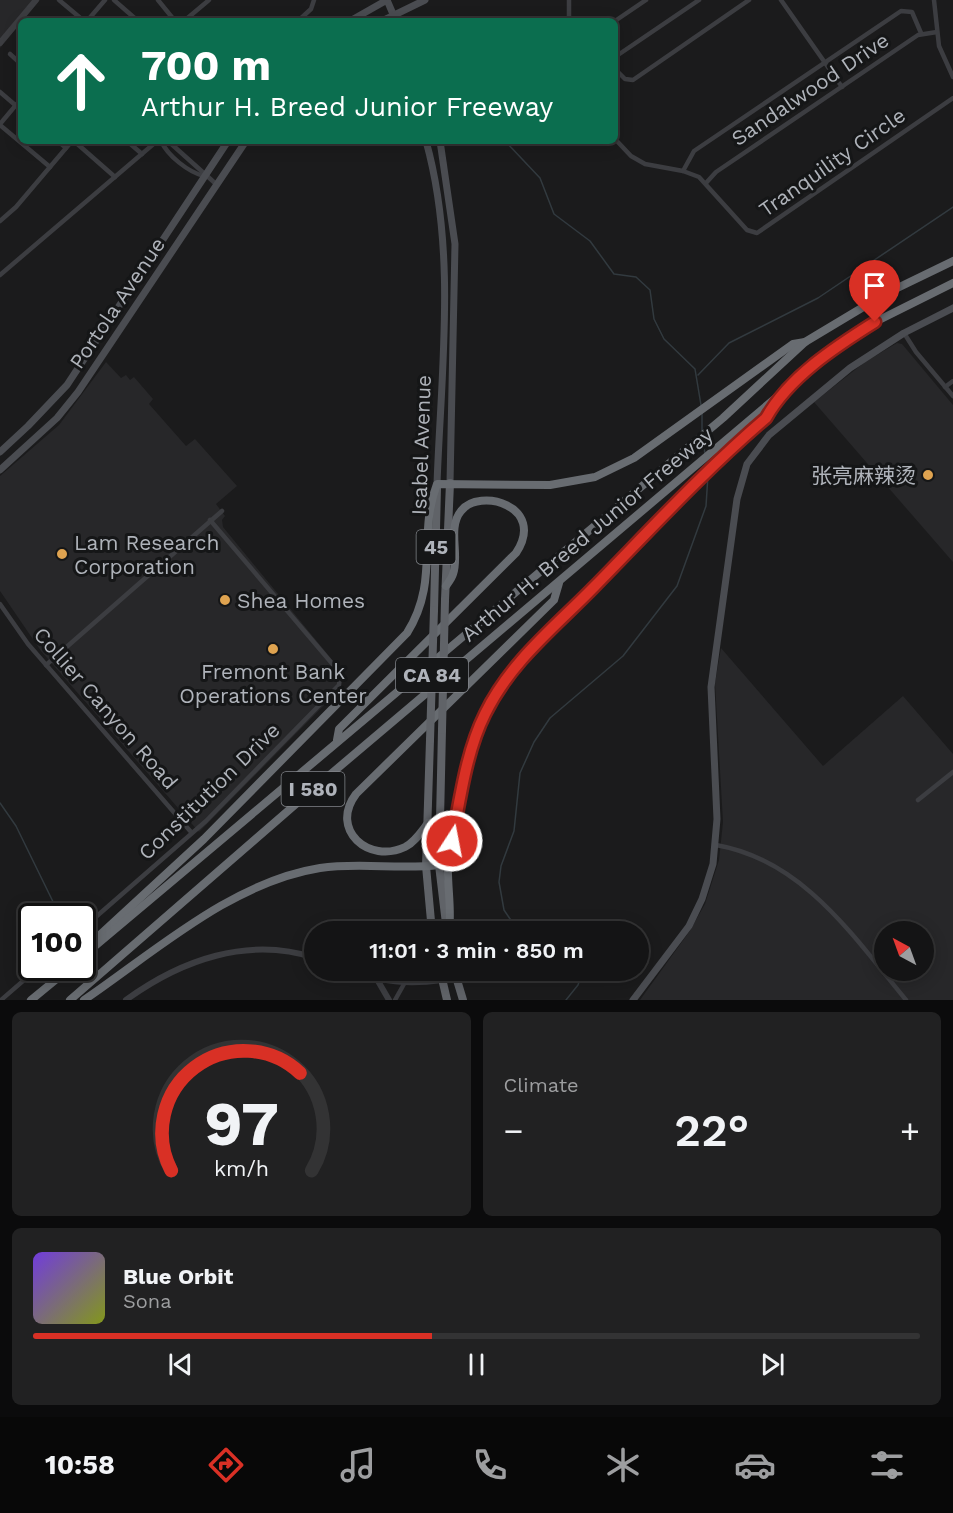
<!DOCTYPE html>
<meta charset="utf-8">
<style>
body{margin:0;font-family:"Work Sans","Noto Sans SC",sans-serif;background:#212122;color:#f1f3f6;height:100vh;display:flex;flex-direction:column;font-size:22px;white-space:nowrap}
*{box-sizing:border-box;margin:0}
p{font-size:20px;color:#9d9ea0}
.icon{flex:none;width:33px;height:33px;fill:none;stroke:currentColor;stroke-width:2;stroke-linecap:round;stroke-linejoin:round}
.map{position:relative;height:1000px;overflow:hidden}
.details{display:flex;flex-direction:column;gap:12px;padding:12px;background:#0b0b0c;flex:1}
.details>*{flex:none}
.top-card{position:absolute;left:18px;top:18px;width:600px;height:126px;border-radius:9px;box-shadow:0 3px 15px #0003,0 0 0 2px #333334;background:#0b6e4f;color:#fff;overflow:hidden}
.needle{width:39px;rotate:319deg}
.buttons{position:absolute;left:874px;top:921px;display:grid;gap:12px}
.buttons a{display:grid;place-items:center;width:60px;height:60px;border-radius:50%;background:#141415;box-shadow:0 3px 15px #0003,0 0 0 2px #333334;font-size:30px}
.speed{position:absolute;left:18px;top:903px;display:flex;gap:12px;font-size:30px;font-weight:700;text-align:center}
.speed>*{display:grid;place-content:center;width:78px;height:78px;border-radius:50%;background:#141415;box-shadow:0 3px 15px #0003,0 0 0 2px #333334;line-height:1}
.speed .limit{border:3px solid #111;border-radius:9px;background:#fff;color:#111}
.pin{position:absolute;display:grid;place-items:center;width:51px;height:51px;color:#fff;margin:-62px -26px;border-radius:50% 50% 50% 0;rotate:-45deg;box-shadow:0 0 6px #0007}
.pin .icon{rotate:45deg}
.me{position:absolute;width:66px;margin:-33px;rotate:11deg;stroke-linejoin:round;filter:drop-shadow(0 0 4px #0008)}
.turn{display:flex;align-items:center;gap:21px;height:126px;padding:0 24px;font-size:27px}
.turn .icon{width:78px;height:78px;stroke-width:2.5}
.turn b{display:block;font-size:42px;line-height:51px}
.big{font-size:45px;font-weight:600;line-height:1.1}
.details .tile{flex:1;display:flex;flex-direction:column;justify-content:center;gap:9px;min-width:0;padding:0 21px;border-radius:9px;background:#212122}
.details .dial{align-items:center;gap:0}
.dial svg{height:156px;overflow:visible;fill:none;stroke:#333334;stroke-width:7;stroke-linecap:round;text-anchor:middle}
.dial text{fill:#f1f3f6;stroke:none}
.song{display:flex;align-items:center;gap:18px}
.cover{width:72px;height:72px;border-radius:9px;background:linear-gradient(135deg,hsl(260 70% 55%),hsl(70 70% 35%))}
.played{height:6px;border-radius:3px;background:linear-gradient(90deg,#d93025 45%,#333334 45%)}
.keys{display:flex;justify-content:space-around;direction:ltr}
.heat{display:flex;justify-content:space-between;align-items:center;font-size:33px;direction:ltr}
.details .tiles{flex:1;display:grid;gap:12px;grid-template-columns:1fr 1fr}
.tile:last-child{grid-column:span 2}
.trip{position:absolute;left:304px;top:921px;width:345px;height:60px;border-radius:30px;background:#141415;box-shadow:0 3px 15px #0003,0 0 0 2px #333334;font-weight:600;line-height:60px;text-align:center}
.tab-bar{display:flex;height:96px;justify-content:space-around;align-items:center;background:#080808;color:#9d9ea0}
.tab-bar .icon{width:42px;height:42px}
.tab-bar .active{color:#d93025}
.tab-bar b{font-size:27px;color:#f1f3f6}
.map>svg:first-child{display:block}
.built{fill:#272729;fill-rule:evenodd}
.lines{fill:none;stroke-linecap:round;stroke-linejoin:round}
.stream{stroke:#323a3f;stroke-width:1.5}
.minor{stroke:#3c3d41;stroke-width:4.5}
.tertiary{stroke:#3c3d41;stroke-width:6}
.secondary{stroke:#4a4c51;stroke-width:7}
.trunk{stroke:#606368;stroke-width:8}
.motorway{stroke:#686c71;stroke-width:8}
.trunk-bridge{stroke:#606368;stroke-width:8}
.route-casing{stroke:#8d1f18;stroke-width:15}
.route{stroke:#d93025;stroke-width:10}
.poi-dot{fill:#dfa350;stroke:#151617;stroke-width:2}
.labels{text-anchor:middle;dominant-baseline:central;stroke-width:6;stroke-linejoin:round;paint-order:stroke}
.shield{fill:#151617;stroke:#818489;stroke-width:1.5}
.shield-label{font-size:20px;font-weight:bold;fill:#afb3ba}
.street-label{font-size:21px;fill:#afb3ba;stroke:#151617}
.poi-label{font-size:21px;fill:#afb3ba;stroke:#151617;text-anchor:start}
</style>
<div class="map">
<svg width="953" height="1000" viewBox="0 0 953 1000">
<rect width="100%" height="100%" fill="#1b1b1c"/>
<g class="built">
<path d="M0,0H40L0,48Z"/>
<path d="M897,343L902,344L953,405V562L814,402L865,362Z"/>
<path d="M106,362L121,378L126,375L130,380L134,377L153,399L149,404L186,446L195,439L237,486L216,504L225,516L222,520L223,527L343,673L340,689L199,832L41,651L0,591V476L59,425Z"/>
<path d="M721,648L823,766L903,696L953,754V1000H640L689,932L705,904L719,860L723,822L715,683ZM885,932H924V970H885Z"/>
</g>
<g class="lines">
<g class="stream">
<path d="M505,141L540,178L554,214L590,241L614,274L636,277L650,290L654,319L664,339L695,369L701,405"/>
<path d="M698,375L729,343L818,298L953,207"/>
<path d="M702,413V432"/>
<path d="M702,440L705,453"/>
<path d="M0,803L16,826L60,916"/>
<path d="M519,932L504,910L499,882L501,866L514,831L520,773L534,742L550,718L623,656L677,586L706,506L708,475"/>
<path d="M566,1000L578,985L583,970"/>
</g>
<g class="minor">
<path d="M59,0L84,21"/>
<path d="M114,0L138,21"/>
<path d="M158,0L175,21"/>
<path d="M569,0V21"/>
<path d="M781,0L842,87"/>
<path d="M934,0L939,46L953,77"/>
<path d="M87,21L105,0"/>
<path d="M184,21L209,0"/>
<path d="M298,21L311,9L314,0"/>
<path d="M615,21L646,0"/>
<path d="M10,54L21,64"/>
<path d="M615,57L699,0"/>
<path d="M615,69L625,79L633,80L749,0"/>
<path d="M0,92L21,110"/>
<path d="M0,124L21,99"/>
<path d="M0,125L50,167"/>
<path d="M615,139L631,156L645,164L683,171L699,177L747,230L757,233L953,98"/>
<path d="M58,141L66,148"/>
<path d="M74,141L115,177"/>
<path d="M127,141L142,154"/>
<path d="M161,141C168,156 188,172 204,176"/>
<path d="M168,141L216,184"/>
<path d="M683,171L694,151L901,11L912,12L921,33"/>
<path d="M706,183L716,172L918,35L937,32"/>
<path d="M0,221L16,207L72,141"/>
<path d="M0,275L157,141"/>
<path d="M904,333L916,352L953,396"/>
<path d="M945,387L953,381"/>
<path d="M0,604L28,644L191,832"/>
<path d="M46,665L222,511"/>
<path d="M918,800L953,772"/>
<path d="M716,845C803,860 853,936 906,1000"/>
<path d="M82,929L206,821L339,685L340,676L335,667L210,520"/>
<path d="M1,1000L38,968"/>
<path d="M395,1000L404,984"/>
</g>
<g class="tertiary">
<path d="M0,43L36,0"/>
<path d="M350,970C383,982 407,985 442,980"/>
<path d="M378,981L389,1000"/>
<path d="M126,1000C181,960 248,936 315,958"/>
</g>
<g class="secondary">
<path d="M387,0L396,21"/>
<path d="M350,21L387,0"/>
<path d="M382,21L425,0"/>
<path d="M426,141C457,252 441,371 437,484"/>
<path d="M440,141L455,244L450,483"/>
<path d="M0,452L28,426L67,385L228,141"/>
<path d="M0,470L57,418L78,392L246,141"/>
<path d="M633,1000L689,926L702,899L713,864L717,819L711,687L737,499L747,464L769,435L850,368L904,333L953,308"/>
</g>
<g class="trunk">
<path d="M445,600L450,483"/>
<path d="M434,610L437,488"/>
<path d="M442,730L439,865L447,932"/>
<path d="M430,740L426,866L432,932"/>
<path d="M440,970L447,1000"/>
<path d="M454,970L463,1000"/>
</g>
<g class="motorway">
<path d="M337,740L339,729L516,553C547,506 479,487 461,511C447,528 460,555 453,574C452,578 448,583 446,586"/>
<path d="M428,823C421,832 415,842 405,847C369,864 329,830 356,794L554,600L559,583"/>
<path d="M449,932C452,909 447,886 448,863C451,823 468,755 483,718C504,664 555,627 594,587C650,530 705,470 766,418L775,403"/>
<path d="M89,945L204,839L407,633C440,581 417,535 437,484L550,485L595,477L634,458L793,344L805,342"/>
<path d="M82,957L723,418L805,342L885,294L953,261"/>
<path d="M31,1000L70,968"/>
<path d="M70,1000L319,784L810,369L875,322L953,283"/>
<path d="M84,1000C156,951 232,882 320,868C360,862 400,870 439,865"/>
</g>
<g class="trunk-bridge">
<path d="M442,730L445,600"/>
<path d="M430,740L434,610"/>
</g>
</g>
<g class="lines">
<g class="route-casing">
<path id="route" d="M452,841C460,800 466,752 485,714C510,662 555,627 594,587C650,530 705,470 766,418C789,377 835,347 875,322"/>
</g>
<use href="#route" class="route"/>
</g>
<g class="poi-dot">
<circle cx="928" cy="475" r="6"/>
<circle cx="62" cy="554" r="6"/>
<circle cx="225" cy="600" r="6"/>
<circle cx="273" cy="649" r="6"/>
</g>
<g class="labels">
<g class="shield">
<rect x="416.5" y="530" width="39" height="34" rx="4.5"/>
<rect x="396" y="658" width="72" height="34" rx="4.5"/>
<rect x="281.5" y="772" width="63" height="34" rx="4.5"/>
</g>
<g class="shield-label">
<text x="436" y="547">45</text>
<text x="432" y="675">CA 84</text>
<text x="313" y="789">I 580</text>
</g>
<g class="street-label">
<text transform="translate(810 89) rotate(-34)">Sandalwood Drive</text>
<text transform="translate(832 162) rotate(-35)">Tranquility Circle</text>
<text transform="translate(117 303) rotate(-56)">Portola Avenue</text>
<text transform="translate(421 445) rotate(-88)">Isabel Avenue</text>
<text transform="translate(587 534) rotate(-40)">Arthur H. Breed Junior Freeway</text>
<text transform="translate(106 708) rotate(49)">Collier Canyon Road</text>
<text transform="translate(209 791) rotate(-44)">Constitution Drive</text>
</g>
<g class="poi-label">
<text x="916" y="475" text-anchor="end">张亮麻辣烫</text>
<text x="74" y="542">Lam Research<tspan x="74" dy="24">Corporation</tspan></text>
<text x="237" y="600">Shea Homes</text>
<text x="273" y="671" text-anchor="middle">Fremont Bank<tspan x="273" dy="24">Operations Center</tspan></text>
</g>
</g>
</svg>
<div class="buttons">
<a><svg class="needle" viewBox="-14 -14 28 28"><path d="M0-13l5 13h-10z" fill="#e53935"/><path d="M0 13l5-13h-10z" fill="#9d9ea0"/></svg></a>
</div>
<div class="speed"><div class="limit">100</div></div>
<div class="pin" style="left:875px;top:322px;background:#d93025"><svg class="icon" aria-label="arrive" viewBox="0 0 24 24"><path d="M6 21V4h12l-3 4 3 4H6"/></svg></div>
<svg class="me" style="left:452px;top:841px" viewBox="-20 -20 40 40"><circle r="17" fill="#d93025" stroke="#fff" stroke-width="3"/><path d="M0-11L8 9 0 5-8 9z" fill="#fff"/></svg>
<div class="trip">11:01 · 3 min · 850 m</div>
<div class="top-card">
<div class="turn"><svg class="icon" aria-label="ahead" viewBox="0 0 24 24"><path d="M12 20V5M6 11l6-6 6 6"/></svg><div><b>700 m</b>Arthur H. Breed Junior Freeway</div></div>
</div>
</div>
<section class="details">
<div class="tiles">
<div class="tile dial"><svg viewBox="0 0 100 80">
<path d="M14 69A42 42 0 1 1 86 69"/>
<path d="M14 69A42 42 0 0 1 80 19" stroke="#d93025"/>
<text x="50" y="56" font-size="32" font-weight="700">97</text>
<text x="50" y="72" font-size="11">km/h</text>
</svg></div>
<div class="tile"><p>Climate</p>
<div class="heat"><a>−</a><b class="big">22°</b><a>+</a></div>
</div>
<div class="tile">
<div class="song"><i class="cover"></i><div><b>Blue Orbit</b><p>Sona</p></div></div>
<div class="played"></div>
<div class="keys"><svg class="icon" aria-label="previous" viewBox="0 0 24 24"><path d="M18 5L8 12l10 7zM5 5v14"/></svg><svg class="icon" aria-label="pause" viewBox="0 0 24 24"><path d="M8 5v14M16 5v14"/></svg><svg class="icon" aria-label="next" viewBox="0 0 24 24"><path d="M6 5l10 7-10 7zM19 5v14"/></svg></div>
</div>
</div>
</section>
<nav class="tab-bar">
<b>10:58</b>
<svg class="icon active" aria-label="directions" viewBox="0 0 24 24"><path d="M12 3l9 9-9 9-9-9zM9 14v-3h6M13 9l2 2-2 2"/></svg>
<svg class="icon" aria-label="music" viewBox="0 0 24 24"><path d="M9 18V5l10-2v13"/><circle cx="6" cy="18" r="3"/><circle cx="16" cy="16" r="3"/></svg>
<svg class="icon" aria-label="phone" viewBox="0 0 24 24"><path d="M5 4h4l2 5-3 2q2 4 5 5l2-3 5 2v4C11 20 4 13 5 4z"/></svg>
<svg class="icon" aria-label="climate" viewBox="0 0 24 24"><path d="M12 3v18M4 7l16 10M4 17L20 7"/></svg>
<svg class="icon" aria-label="car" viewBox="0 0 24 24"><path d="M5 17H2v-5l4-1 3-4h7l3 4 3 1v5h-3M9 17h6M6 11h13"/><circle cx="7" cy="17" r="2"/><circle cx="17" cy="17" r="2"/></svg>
<svg class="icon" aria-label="filters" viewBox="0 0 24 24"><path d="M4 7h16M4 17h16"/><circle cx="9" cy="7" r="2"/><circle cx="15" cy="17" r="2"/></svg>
</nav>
